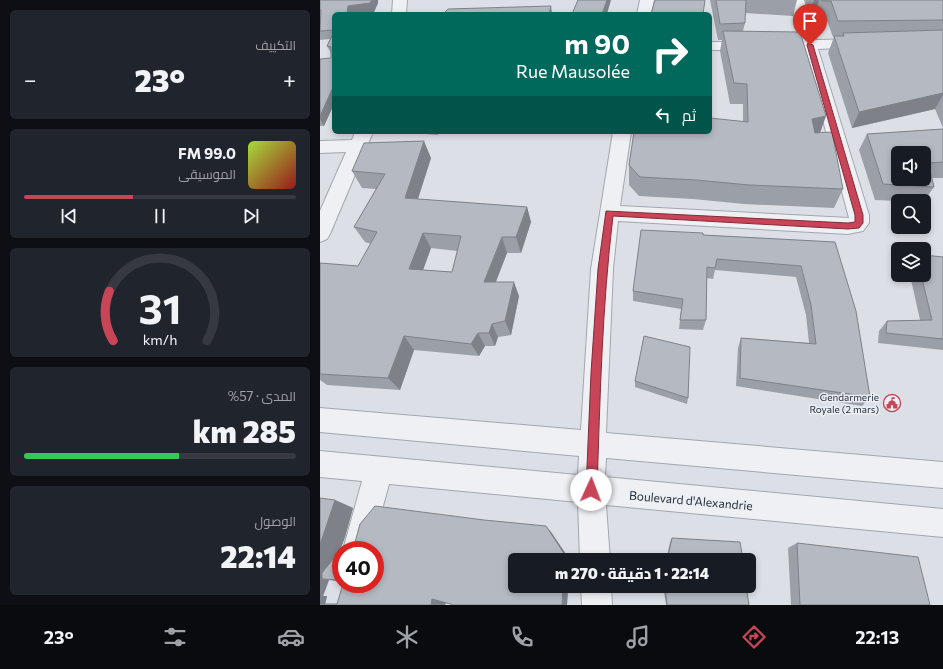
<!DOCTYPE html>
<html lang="ar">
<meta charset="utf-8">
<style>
body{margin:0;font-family:Commissioner,Cairo,sans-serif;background:#20242c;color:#f1f3f6;direction:rtl;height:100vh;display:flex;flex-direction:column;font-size:15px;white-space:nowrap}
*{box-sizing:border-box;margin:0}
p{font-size:13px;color:#9ea1a6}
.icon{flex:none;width:22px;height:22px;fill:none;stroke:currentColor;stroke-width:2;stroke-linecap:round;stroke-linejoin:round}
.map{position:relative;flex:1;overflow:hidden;direction:ltr}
.side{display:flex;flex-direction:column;gap:10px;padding:10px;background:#0d0f14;width:320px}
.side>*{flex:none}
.banner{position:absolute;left:12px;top:12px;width:380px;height:122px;border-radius:6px;box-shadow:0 2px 6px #0003;direction:rtl;background:#00695c;color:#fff;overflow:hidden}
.buttons{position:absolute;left:571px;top:146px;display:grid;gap:8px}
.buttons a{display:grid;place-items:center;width:40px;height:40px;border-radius:6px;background:#171b24;box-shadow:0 2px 6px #0003;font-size:20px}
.speed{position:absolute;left:12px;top:541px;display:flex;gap:8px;font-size:20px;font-weight:700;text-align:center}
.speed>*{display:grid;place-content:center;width:52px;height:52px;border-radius:50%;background:#171b24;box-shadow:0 2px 6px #0003;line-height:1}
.speed .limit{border:6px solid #d22;background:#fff;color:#111}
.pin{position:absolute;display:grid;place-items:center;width:34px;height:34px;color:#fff;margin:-41px -17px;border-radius:50% 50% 50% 0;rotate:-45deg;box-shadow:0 0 4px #0007}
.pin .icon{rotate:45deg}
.me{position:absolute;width:44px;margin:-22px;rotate:2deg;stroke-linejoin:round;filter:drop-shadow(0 0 3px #0008)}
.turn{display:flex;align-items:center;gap:14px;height:84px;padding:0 16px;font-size:18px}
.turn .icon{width:52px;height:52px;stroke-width:2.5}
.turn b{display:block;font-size:28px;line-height:34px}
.then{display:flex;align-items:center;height:38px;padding:0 16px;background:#0003;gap:8px;font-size:15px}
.big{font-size:30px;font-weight:800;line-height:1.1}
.side .tile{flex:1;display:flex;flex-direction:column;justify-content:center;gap:6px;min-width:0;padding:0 14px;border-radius:6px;background:#20242c}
.side .dial{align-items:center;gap:0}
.dial svg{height:104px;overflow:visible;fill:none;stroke:#363941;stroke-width:7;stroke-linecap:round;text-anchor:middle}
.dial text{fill:#f1f3f6;stroke:none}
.song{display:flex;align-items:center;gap:12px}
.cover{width:48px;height:48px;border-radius:6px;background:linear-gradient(135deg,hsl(80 70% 55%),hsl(0 70% 35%))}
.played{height:4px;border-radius:2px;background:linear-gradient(90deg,#c84457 40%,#363941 40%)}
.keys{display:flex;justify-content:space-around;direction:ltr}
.heat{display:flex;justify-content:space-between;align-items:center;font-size:22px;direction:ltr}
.charge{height:6px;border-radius:3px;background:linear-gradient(90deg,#34c759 57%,#363941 0)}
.trip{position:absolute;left:188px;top:553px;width:248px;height:40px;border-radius:6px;background:#171b24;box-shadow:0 2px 6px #0003;font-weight:800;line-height:40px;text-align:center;direction:rtl}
.tab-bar{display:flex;height:64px;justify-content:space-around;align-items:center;background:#090b0e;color:#9ea1a6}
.tab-bar .icon{width:28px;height:28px}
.tab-bar .selected{color:#c84457}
.tab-bar b{font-size:18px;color:#f1f3f6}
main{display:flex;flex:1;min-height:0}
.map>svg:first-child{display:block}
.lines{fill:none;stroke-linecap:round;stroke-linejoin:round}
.minor-casing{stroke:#a2a7af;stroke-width:2}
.minor{fill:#eef0f4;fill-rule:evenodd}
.wall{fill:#9b9fa7;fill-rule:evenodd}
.shaded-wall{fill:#7e8288}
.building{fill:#b4b9c2;stroke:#7e8288;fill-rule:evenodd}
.route{fill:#c84457;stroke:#822c39}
.labels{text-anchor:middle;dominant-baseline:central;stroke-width:3;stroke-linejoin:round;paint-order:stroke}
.poi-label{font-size:10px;fill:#262e3b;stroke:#ebeff4;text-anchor:end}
.near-street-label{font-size:12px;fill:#262e3b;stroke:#ebeff4}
</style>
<main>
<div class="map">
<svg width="623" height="605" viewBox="0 0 623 605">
<rect width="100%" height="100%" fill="#dce0e6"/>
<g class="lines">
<g class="minor-casing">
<g id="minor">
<path d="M73,0H87L86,14H72Z"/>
<path d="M320,0H334L331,14H317Z"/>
<path d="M470,0H484L496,40L542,39L547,40L549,43L547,46L542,47L498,49L549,215V223L543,231L528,234L298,221L293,269L286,433L623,462V488L286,458L285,477L623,509V537L286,505L290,560H260L258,502L69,484L51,550H23L42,481L0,477V451L258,475L259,456L0,432V408L261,430L271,269L293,132H311L300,206L529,218L484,49L471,48L469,45L471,42L481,40Z"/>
<path d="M390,42H430L435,43L437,46L435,49L430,50H390Z"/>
<path d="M35,132H53L10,234L7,239L0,242V211L26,152L0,153V141L32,140Z"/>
<path d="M261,586H291L292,605H262Z"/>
</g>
</g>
<use href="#minor" class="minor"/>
</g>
<g class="wall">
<path d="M0,0L58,3L54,12L38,14H14V104L4,126H0V60L11,58V53L7,46L10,39L0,40Z"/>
<path d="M390,0H477L473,16L425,13V23L423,31L500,133L523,189L514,208L424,204L373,199L319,196L309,185V165L423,122V104H410L400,51L402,40H398Z"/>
<path d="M485,0H623V128L615,109L532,128L508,53L514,37H513L506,18L497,17L496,12L490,14Z"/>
<path d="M623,129V178H612L614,187L604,201H578L555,200L539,150L547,134Z"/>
<path d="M82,132H119L118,135Z"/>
<path d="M111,158L98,199L207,207L211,222L201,253H187L176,282L199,296L191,335L178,337L175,346H165L159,356L94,350L80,390L7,385L0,380V263L38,266L51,244L45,242L34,227L56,189L42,188L32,171ZM111,248L137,251L132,272L103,270Z"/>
<path d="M383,235L515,242L550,397L542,406L416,386L418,348L421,338L489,343L486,315L476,277L395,270L393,279L387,278L386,320L383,330L359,329L361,309L313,301V291Z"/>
<path d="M623,257V350L558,343L559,331L567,321L600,320L590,275H604Z"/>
<path d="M315,381L368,398L367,404L315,387Z"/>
<path d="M15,500L33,508L25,537L20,550L34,546L231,532L250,560L247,605H134L126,603L125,605H0ZM21,550L55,584L17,604H5L7,596H3L9,580L21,582Z"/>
<path d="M352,538L423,560H346L350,542Z"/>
<path d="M477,543L610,605H471L468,548Z"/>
<path d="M343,586H426L429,605H346Z"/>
</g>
<g class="shaded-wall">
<path d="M52,0H58V3L54,12L38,14H27L28,6Z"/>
<path d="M287,0H291L287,14H282Z"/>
<path d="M494,0H499L496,12L490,14Z"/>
<path d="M231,6L232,14H229Z"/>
<path d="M14,85V104L4,126L0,119V116Z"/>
<path d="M623,93V95L615,109L532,128L539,112Z"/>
<path d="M506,116L499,136L485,139L492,119Z"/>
<path d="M104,141L111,158L93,214L85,198Z"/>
<path d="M207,207L211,222L201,253L196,237Z"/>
<path d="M103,233L111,248L98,284L89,269Z"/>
<path d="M182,237L187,253L170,296L164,282Z"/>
<path d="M194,282L199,296L191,335L185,321Z"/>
<path d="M172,324L178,337L175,346L169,333Z"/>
<path d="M158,333L165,346L159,356L151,344Z"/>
<path d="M84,336L94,350L80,390L68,378Z"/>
<path d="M15,500L33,508L25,537L9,579H2L9,580L3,596H7L5,605H0V544Z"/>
<path d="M226,526L231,532L250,560H245Z"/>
<path d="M243,586H248L247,605H242Z"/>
<path d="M112,599L126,602L125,605H111Z"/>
</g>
<g class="building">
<path d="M0,0H52L50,3L28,6L27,14H14V30L0,31L1,10H0Z"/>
<path d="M258,0H287L282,14H252Z"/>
<path d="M335,0H385L383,14H331Z"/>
<path d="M396,0H426L425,23L400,24Z"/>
<path d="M502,0H623V20L518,21L511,1H502Z"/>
<path d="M231,6L229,14H123L128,9Z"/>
<path d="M623,30V93L539,112L514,36H524L523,33Z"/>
<path d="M403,31L480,32L506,116L492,119L495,133L512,132L523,189L429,185L376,180L320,177L309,165L314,132H390V118L428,122L427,84L414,83Z"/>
<path d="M14,32V85L0,116V59L11,58V47L7,46Z"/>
<path d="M623,129V162L608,163L614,187L563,184L547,134ZM578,153H604V179H578Z"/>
<path d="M104,141L85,198L207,207L196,237H182L164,282H194L185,321L172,324L169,333H158L151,344L84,336L68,378L0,374V263L38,266L57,232L34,227L65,174L32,171L44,143ZM103,233L141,236L132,272L89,269Z"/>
<path d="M321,230L383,233V235L515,242L536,311L550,397L420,378L421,338L496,344L491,305L481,266L397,259L395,268L387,267L386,320H360L363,299L313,291Z"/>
<path d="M604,255L623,257V339L566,333L567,321L612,320L601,275H604Z"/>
<path d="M324,336L370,347L368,398L315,381Z"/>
<path d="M0,498L15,500L5,530L0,544Z"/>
<path d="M55,506L164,520L226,526L245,555V560H195V586H243L242,605H134L112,599L111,605H0V604H17L23,584H55V550H21V580L2,579V573L23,546H34L40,524Z"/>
<path d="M352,538L420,542L423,560H347Z"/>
<path d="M477,543L598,557L610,605H480Z"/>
<path d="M345,586H426L429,605H347Z"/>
</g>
<path class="route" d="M488,43L493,45L543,215V223L539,228L528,229L293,216C282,307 280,399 277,490L275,494L271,496L267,494L266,490L271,373L278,269L286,211L528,223L535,222V215L487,45Z"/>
<defs>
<g id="civic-ring" transform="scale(0.9)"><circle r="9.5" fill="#ebeff4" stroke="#c84457" stroke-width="1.5"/><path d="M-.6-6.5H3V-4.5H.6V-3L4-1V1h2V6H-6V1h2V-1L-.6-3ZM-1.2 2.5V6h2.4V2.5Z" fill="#c84457"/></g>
</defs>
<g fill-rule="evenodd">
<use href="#civic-ring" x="572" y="403"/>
</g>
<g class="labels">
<g class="poi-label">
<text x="559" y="397">Gendarmerie<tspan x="559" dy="12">Royale (2 mars)</tspan></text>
</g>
<g class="near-street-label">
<text transform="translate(371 500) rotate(5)">Boulevard d'Alexandrie</text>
</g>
</g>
</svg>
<div class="buttons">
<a><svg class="icon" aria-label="sound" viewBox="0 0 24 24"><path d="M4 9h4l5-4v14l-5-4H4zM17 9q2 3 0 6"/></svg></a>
<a><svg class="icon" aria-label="search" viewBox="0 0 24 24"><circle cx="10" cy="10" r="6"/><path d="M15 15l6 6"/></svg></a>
<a><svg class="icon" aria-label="layers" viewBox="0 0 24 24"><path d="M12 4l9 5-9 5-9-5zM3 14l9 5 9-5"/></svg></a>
</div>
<div class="speed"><div class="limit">40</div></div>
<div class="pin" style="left:490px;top:45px;background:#d93025"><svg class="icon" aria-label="arrive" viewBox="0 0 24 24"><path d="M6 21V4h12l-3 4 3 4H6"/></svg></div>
<svg class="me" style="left:271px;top:490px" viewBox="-20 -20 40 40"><circle r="19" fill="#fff"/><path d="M0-13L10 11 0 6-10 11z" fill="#c84457"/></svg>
<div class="trip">22:14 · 1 دقيقة · 270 m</div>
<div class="banner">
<div class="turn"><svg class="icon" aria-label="right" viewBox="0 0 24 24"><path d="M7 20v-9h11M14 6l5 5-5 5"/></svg><div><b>90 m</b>Rue Mausolée</div></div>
<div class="then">ثم<svg class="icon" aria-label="left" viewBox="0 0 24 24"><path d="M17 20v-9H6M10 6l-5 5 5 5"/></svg></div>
</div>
</div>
<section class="side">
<div class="tile"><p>التكييف</p>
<div class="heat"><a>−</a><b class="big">23°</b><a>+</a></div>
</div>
<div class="tile">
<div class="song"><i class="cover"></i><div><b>99.0 FM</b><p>الموسيقى</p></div></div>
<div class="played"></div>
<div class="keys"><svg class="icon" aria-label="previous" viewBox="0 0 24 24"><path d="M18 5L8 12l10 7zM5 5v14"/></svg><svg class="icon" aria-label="pause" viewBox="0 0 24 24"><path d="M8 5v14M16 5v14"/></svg><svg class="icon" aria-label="next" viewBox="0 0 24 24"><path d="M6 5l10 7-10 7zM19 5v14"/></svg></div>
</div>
<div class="tile dial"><svg viewBox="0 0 100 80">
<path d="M14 69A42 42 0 1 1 86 69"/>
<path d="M14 69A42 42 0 0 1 11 31" stroke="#c84457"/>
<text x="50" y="56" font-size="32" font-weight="700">31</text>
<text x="50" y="72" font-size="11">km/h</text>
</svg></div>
<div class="tile"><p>المدى · 57%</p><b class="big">285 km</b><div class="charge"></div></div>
<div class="tile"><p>الوصول</p><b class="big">22:14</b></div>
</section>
</main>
<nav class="tab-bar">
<b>22:13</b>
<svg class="icon selected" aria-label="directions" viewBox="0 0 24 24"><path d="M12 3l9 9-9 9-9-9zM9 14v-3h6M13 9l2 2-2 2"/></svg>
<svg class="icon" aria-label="music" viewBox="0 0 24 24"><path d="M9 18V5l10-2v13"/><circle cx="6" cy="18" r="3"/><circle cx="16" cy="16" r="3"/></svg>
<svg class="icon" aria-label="phone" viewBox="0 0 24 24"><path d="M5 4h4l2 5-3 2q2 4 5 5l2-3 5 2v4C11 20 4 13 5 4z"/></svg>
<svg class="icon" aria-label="climate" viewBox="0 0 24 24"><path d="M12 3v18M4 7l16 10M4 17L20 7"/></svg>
<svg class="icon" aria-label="car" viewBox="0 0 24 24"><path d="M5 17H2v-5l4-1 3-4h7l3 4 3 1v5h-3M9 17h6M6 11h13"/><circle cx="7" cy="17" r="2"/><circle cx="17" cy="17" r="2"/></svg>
<svg class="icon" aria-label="filters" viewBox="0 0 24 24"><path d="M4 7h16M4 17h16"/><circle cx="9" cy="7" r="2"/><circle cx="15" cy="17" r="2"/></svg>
<b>23°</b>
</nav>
